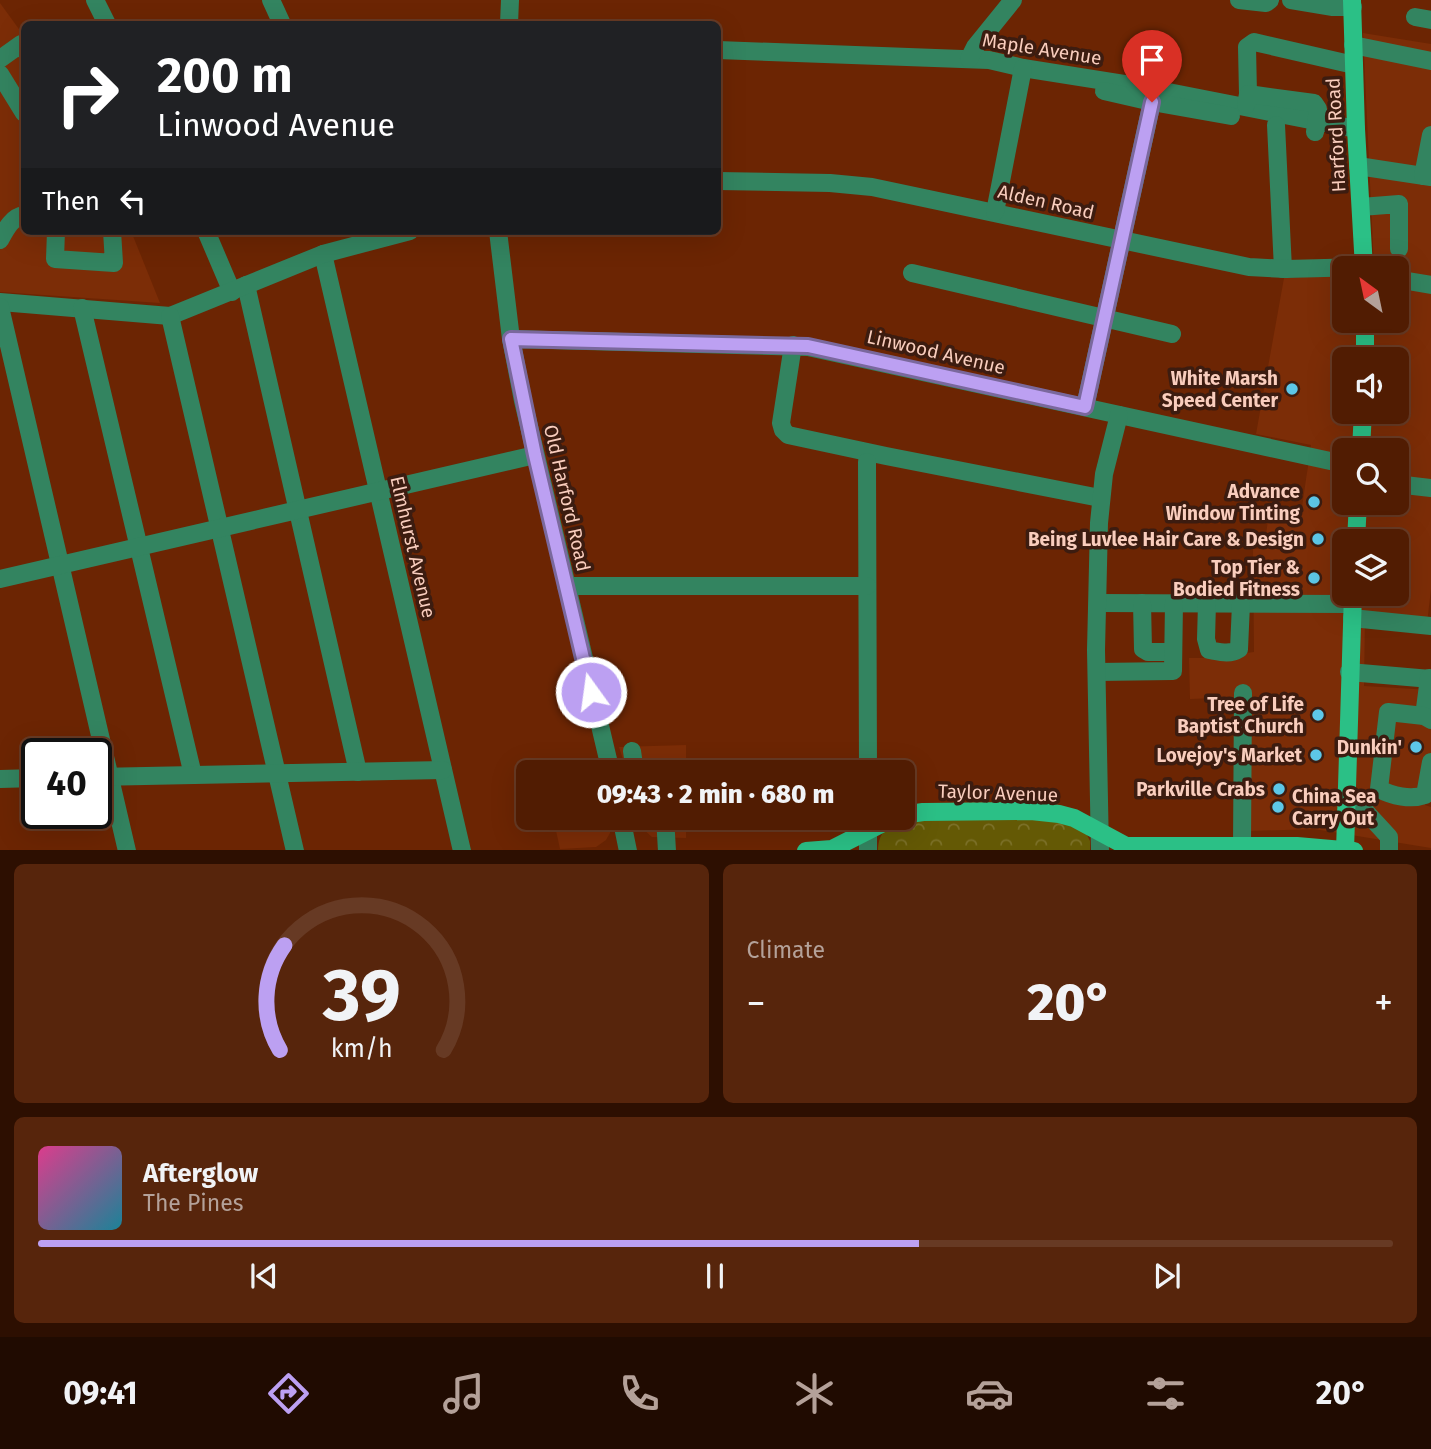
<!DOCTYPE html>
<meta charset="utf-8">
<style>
body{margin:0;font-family:"Fira Sans",sans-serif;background:#57250c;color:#f1f3f6;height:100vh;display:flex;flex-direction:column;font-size:26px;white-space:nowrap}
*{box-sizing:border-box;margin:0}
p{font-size:23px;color:#b4a199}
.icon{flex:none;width:38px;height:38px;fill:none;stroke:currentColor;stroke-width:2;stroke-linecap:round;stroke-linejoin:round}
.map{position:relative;height:850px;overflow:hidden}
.details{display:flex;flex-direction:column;gap:14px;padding:14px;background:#2d0f01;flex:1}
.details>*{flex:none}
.guide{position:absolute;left:21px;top:21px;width:700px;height:214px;border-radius:10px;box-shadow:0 7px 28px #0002,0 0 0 2px #673a24;background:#202124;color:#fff;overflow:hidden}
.needle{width:46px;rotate:327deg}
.buttons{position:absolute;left:1332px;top:256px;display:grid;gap:14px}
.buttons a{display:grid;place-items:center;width:77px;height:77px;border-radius:10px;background:#511c02;box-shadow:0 7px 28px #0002,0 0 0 2px #673a24;font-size:35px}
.speed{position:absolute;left:21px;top:738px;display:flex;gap:14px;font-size:35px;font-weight:700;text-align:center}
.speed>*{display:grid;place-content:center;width:91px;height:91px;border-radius:50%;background:#511c02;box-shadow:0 7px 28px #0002,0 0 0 2px #673a24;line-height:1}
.speed .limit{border:4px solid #111;border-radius:10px;background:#fff;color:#111}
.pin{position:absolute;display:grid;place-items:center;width:60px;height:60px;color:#fff;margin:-72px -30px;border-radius:50% 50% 50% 0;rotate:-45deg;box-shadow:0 0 7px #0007}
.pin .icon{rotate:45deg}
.me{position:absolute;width:77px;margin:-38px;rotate:346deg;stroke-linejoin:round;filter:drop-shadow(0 0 5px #0008)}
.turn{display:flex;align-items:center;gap:24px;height:147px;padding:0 21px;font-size:32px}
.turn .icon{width:91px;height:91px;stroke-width:2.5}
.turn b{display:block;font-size:49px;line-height:60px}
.then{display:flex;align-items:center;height:66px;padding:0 21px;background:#0003;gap:14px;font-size:26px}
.big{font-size:52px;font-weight:800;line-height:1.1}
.details .card{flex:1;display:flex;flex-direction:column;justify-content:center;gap:10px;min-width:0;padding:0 24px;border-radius:10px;background:#57250c}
.details .dial{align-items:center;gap:0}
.dial svg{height:182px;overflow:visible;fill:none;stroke:#673a24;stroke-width:7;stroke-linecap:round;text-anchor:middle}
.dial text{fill:#f1f3f6;stroke:none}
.song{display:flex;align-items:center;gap:21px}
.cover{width:84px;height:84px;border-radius:10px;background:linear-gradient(135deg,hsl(330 70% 55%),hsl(190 70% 35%))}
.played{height:7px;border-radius:4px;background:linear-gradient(90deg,#bca0f2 65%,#673a24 65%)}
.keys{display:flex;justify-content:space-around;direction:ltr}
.heat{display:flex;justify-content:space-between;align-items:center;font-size:38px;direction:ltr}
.details .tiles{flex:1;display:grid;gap:14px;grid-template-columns:1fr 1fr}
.card:last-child{grid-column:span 2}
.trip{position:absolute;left:516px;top:760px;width:399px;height:70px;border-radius:10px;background:#511c02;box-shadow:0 7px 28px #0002,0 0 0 2px #673a24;font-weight:800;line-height:70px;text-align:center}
.menu{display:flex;height:112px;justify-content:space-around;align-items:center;background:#200b01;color:#b4a199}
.menu .icon{width:49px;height:49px}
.menu .selected{color:#bca0f2}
.menu b{font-size:32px;color:#f1f3f6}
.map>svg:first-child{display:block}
.built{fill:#7c2d07;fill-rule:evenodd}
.park{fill:url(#park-crowns)}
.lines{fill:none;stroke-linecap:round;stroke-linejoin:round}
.minor{stroke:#338460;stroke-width:18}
.major{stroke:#2bc086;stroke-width:18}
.route-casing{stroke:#7a689d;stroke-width:18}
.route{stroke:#bca0f2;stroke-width:12}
.poi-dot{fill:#5dc7e8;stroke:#3c1c10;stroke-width:2.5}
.labels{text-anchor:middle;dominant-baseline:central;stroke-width:7;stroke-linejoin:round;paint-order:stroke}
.street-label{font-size:19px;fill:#f9cdbd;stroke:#3c1c10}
.poi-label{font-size:19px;font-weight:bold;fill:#f9cdbd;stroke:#3c1c10;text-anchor:end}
</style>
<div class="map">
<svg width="1431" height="851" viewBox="0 0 1431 851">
<defs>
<pattern id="park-crowns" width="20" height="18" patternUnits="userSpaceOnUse" patternTransform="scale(1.75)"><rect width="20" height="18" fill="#645905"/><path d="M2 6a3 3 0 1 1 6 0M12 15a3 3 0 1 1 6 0" fill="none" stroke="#7b7028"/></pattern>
</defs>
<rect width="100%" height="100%" fill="#6c2503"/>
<g class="built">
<path d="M0,3L24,36V231H131L160,303L0,292Z"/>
<path d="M1363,33L1431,44V589L1427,624L1365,617L1364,686L1431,690V759L1425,805L1431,807V848L1314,829L1250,831L1242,697L1190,699L1189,658H1238L1239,654L1254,652L1253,549H1264L1268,520L1300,521L1311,445L1256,434L1284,278L1344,275V320H1396V268H1374ZM1344,359H1396V411H1344ZM1344,450H1396V502H1344ZM1344,541H1396V593H1344Z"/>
<path d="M686,745V772H627L619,747Z"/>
<path d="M553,817H610V833L606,840L596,847L560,849Z"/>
<path d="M639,817H686V838L652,837L642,828Z"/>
</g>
<path class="park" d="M1052,818L1085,831L1090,841V851H878C878,834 885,829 898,820Z"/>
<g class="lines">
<g class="minor">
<path d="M95,0L107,24"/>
<path d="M271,0L282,24"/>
<path d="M1239,0L1266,3L1270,0"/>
<path d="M1291,0L1333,7H1353"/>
<path d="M1415,17L1431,20"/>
<path d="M509,24L510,0"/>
<path d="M1353,45L1431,61"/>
<path d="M718,50L989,60L1023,68L1143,87L1356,129"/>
<path d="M0,59L21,44L24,50"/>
<path d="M969,59L975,47L1013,0"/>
<path d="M0,74L24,113"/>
<path d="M1104,91L1152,102L1231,116"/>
<path d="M1248,94L1247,47L1254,42L1354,65"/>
<path d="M1246,105L1248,94L1314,103L1318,109L1315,132"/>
<path d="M1276,125L1283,269"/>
<path d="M1358,166L1431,177"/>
<path d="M1423,176L1431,135"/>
<path d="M718,181L830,183L872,187L1249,267L1286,269L1364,267"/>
<path d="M1361,207L1399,204V249"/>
<path d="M995,212L1023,68"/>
<path d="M56,231L55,259L114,263L112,231"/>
<path d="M206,231L232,292"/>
<path d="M498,231L511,339L523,401L611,772"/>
<path d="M0,240C6,229 12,217 24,215"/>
<path d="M323,254L462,851"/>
<path d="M912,273L1172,334"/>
<path d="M1396,279L1431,285"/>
<path d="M246,285L358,772"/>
<path d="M0,302L170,316L323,254L410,231"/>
<path d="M0,307L127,851"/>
<path d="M82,308L193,775"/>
<path d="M170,316L295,851"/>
<path d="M511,339L808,347L1344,464"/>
<path d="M793,345L781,423L783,430L788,435L886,456L1100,498"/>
<path d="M1085,407L1152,102"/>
<path d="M867,462L868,772"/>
<path d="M1396,484L1431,488"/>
<path d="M0,579L535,455"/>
<path d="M566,586H867"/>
<path d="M1098,603L1352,604"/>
<path d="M1142,603L1143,649L1148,652H1173"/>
<path d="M1207,603L1206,639L1209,650C1220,652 1230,655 1239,649L1241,604"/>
<path d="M1352,618L1431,626"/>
<path d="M1097,672L1173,671L1174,603"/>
<path d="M1349,672L1431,679"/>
<path d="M1424,716L1429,678"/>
<path d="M1431,720L1424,716L1388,712L1379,789C1392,796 1411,800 1425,795L1431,762"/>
<path d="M632,751L635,772"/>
<path d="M96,777L443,770"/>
<path d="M0,779L37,778"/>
<path d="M1346,812H1366L1389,837V851"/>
<path d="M621,817L628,851"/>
<path d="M665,817L667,851"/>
<path d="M868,817V851"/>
<path d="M1242,846L1243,693"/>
<path d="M1100,851L1096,650L1099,523L1104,474L1119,415"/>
</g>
<g class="major">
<path d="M1352,0L1356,129L1364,268"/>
<path d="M1365,359V320"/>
<path d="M1361,450L1363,411"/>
<path d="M1356,541L1358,502"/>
<path d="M903,815L923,812L1031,811L1059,814L1074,818L1126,846H1297L1354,851"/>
<path d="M806,851L832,849L895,817"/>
<path d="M1345,851L1353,593"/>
</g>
</g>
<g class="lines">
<g class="route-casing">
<path id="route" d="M591,692L535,455L511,339L808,346L1085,407L1152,102"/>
</g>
<use href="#route" class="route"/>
</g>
<g class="poi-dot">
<circle cx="1292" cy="389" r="7"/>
<circle cx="1314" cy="502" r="7"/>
<circle cx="1318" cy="539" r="7"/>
<circle cx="1314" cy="578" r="7"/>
<circle cx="1318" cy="715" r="7"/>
<circle cx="1416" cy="747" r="7"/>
<circle cx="1316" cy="755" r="7"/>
<circle cx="1279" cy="789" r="7"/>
<circle cx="1278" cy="807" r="7"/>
</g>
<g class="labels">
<g class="street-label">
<text transform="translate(1042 49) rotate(9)">Maple Avenue</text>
<text transform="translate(1336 135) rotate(-93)">Harford Road</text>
<text transform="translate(1046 202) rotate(13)">Alden Road</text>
<text transform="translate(936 352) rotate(13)">Linwood Avenue</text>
<text transform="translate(567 498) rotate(77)">Old Harford Road</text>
<text transform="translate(413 547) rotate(77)">Elmhurst Avenue</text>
<text transform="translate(998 793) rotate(2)">Taylor Avenue</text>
</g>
<g class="poi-label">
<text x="1278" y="378">White Marsh<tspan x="1278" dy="22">Speed Center</tspan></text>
<text x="1300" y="491">Advance<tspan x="1300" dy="22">Window Tinting</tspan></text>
<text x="1304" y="539">Being Luvlee Hair Care &amp; Design</text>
<text x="1300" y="567">Top Tier &amp;<tspan x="1300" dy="22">Bodied Fitness</tspan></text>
<text x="1304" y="704">Tree of Life<tspan x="1304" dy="22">Baptist Church</tspan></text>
<text x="1402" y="747">Dunkin'</text>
<text x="1302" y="755">Lovejoy's Market</text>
<text x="1265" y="789">Parkville Crabs</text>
<text x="1292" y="796" text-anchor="start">China Sea<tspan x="1292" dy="22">Carry Out</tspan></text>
</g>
</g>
</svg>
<div class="buttons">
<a><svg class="needle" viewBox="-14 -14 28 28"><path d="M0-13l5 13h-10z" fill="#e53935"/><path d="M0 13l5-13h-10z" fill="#b4a199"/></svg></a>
<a><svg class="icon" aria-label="sound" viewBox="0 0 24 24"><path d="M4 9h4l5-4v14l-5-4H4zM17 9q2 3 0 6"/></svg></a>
<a><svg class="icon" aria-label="search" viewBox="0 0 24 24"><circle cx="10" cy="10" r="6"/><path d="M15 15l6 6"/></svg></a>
<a><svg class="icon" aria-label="layers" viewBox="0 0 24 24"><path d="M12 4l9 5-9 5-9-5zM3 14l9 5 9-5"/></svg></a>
</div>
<div class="speed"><div class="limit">40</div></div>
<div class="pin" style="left:1152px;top:102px;background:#d93025"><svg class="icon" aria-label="arrive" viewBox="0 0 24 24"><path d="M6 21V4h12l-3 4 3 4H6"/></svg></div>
<svg class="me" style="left:591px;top:692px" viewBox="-20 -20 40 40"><circle r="17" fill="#bca0f2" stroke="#fff" stroke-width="3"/><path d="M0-11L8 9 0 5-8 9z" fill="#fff"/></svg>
<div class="trip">09:43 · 2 min · 680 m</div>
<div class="guide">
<div class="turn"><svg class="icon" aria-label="right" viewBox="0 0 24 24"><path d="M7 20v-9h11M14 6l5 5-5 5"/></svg><div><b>200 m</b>Linwood Avenue</div></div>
<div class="then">Then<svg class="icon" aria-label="left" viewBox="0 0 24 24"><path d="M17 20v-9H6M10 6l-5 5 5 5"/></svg></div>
</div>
</div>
<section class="details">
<div class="tiles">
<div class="card dial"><svg viewBox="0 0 100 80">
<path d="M14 69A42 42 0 1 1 86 69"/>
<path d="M14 69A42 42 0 0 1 16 23" stroke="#bca0f2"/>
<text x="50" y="56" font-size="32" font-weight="700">39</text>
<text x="50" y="72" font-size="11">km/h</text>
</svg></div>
<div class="card"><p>Climate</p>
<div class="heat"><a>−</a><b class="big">20°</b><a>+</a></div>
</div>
<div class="card">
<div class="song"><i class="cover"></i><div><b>Afterglow</b><p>The Pines</p></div></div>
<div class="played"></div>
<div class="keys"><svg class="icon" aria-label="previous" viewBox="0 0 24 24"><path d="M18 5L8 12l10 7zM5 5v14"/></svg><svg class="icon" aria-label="pause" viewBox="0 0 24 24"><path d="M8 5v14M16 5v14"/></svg><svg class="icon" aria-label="next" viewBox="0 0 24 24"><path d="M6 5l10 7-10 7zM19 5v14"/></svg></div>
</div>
</div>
</section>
<nav class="menu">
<b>09:41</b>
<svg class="icon selected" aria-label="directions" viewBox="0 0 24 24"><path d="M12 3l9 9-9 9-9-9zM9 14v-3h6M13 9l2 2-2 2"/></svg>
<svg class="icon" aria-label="music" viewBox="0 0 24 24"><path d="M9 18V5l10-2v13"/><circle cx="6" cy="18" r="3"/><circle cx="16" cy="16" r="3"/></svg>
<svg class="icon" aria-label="phone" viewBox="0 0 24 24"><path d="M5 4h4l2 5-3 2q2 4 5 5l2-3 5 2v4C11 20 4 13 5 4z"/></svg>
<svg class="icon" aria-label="climate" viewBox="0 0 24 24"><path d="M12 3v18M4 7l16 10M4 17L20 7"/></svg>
<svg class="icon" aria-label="car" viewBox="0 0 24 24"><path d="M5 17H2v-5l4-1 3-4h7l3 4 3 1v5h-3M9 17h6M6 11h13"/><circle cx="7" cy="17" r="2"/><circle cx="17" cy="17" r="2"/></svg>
<svg class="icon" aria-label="filters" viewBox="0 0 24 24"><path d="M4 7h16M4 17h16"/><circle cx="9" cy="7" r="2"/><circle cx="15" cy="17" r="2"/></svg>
<b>20°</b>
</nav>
